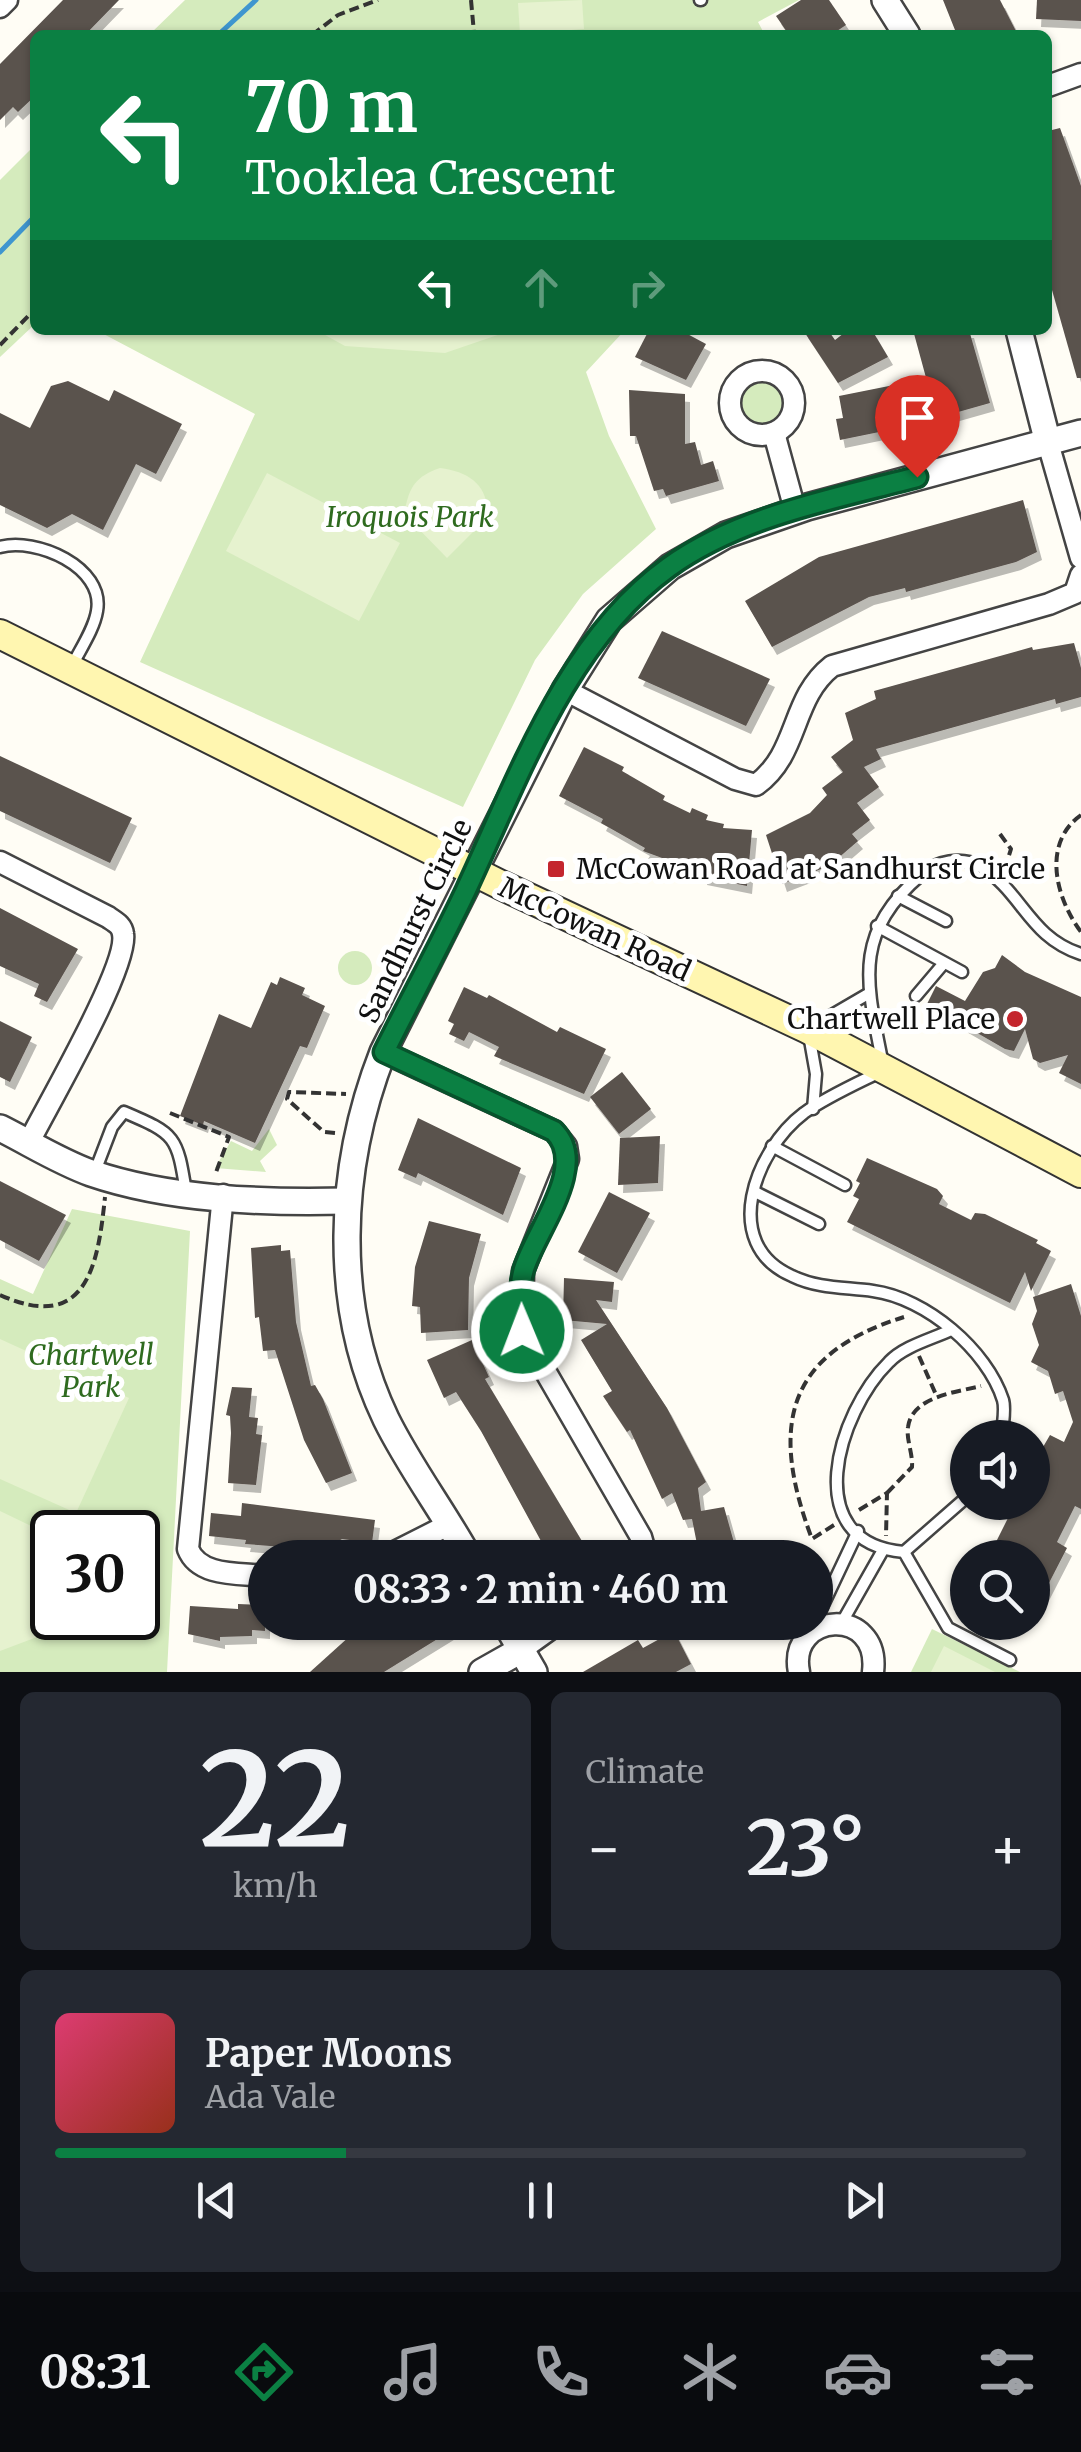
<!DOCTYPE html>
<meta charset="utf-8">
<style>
body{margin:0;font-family:Merriweather,serif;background:#242831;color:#f1f3f6;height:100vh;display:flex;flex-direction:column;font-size:38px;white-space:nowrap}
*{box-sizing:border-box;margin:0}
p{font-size:32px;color:#9ea1a6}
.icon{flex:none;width:55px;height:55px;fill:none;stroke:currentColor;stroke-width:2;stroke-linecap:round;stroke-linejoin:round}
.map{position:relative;height:1672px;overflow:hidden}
.sheet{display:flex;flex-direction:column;gap:20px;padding:20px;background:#0d0f14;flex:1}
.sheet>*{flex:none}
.guide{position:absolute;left:30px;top:30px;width:1022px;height:305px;border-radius:15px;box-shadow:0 2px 8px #0004;background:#0b8043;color:#fff;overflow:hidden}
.buttons{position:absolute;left:950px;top:1420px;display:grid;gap:20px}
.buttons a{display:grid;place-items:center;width:100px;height:100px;border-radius:50%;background:#171b24;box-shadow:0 2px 8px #0004;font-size:50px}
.speed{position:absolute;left:30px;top:1510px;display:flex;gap:20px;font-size:50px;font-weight:700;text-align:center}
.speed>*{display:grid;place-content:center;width:130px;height:130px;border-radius:50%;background:#171b24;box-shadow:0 2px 8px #0004;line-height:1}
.speed .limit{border:5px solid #111;border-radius:15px;background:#fff;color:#111}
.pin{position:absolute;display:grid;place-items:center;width:85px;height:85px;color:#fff;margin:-102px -42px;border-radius:50% 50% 50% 0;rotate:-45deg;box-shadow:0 0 10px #0007}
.pin .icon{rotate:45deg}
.me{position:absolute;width:110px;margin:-55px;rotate:359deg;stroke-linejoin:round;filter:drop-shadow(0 0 8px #0008)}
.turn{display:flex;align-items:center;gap:35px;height:210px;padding:0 50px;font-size:45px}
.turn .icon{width:130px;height:130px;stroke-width:2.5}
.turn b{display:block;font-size:70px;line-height:85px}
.lanes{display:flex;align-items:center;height:95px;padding:0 50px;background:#0003;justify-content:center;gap:50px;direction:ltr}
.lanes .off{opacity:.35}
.big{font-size:75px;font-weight:700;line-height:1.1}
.sheet .widget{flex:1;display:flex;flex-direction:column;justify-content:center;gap:15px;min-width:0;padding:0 35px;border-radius:15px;background:#242831}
.sheet .dial{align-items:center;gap:0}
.dial b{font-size:130px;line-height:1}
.song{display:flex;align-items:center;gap:30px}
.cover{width:120px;height:120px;border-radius:15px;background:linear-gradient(135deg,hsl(340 70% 55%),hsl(10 70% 35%))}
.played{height:10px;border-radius:5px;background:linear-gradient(90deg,#0b8043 30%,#363941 30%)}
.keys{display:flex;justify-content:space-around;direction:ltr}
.heat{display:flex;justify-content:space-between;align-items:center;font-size:55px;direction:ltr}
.sheet .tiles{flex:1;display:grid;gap:20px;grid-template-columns:1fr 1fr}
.widget:last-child{grid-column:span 2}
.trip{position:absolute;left:248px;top:1540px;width:585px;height:100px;border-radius:50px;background:#171b24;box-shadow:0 2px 8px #0004;font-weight:700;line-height:100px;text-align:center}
.menu{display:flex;height:160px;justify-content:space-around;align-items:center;background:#090b0e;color:#9ea1a6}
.menu .icon{width:70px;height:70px}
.menu .selected{color:#0b8043}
.menu b{font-size:45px;color:#f1f3f6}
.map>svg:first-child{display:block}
.green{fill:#d5ebbd;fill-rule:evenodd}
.pitch{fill:#e6f2cf}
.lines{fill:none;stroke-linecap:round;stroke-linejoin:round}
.stream{stroke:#3f96cf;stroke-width:5}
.building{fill:#5a524d;filter:url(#shadow)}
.service-casing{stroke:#444;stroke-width:15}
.minor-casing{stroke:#444;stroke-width:25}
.tertiary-casing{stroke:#444;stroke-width:30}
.secondary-casing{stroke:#333;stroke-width:32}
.path{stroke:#333;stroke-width:4;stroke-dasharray:10 5;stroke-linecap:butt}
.service{stroke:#fff;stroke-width:10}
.minor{stroke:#fff;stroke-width:20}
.tertiary{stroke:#fff;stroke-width:25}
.secondary{stroke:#fff6b0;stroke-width:28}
.route-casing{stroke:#07532c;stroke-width:25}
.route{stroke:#0b8043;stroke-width:18}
.poi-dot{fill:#c4262e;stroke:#fff;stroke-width:4}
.labels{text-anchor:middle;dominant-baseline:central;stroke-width:10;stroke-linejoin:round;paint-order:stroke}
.park-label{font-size:28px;font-style:italic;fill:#2f6b1f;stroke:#fff}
.poi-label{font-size:28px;fill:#111;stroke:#fff;text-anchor:start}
.street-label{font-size:28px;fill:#111;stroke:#fff}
</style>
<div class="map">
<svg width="1081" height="1672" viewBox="0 0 1081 1672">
<defs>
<filter id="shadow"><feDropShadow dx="5" dy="8" stdDeviation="0" flood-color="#0004"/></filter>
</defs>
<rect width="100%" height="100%" fill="#fffdf5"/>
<g class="green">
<path d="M185,0H799L758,22L765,35H149Z"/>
<path d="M35,145V324L0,357V180Z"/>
<path d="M96,330H625L586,372L609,436L656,529L583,594L535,660L463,807L140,662L255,414Z"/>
<circle cx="764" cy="403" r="22"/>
<circle cx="355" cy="968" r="17"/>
<path d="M269,1129L277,1145L260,1161L266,1172L215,1168L231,1141L252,1151Z"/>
<path d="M72,1209L190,1231L167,1672H0V1279L33,1294ZM52,1532H138V1618H52Z"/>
<path d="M932,1629L1020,1672H911Z"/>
</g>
<g class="pitch">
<path d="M582,0L584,29L520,34L518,3Z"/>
<path d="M316,330H512L445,353L345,346Z"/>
<path d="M440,468C470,472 488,485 488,517L447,558L404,514C409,488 414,477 440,468Z"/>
<path d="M267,473L400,543L359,621L226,551Z"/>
<path d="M0,1339L129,1398L76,1513L0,1479Z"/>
<path d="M0,1511L52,1536V1618H65L37,1637L0,1651Z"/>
<path d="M944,1646L995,1672H931Z"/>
</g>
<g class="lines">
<g class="stream">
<path d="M218,35L256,0"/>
<path d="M0,252L35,216"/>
</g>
</g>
<g class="building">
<path d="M63,0H119L85,35H35V96L18,112L13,107L0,120V64Z"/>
<path d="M801,0H829L846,25L831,35H789L776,16Z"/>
<path d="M943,0H1000L1018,35H957Z"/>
<path d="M1037,0H1081V21L1036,19Z"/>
<path d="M1060,128L1081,186V378H1077L1048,276V131Z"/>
<path d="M649,330H680L706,344L686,380L635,357Z"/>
<path d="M803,330H828L835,340L848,330H872L888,357L838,383Z"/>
<path d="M913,330H969L990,403L937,418Z"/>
<path d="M68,381L109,401L114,390L182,424L156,474L136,464L103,530L72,514L47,528L0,505V413L30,428L51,386Z"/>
<path d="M894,385L897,405L889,407L894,429L840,440L836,419L843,418L839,396Z"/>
<path d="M629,390L685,394V444L695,442L701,465L713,461L719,481L666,496L663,489L654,491L636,436H630Z"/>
<path d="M1023,500L1037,552L1016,562L906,592L905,588L869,597L772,647L745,601L819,557Z"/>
<path d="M662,631L770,679L746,726L638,678Z"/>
<path d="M1074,643L1081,668V697L1056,704L1055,699L876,749L881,759L864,767L879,787L857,803L870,820L852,834L858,841L829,866L782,884L766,835L810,813L827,795L822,788L843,772L831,757L853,740L845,713L876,699L874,691L1032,647L1033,650Z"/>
<path d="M584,747L624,767L622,771L665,796L663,800L690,813L692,808L708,815L706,820L724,824L723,828L752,830L747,886L702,877L703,873L643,851L645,848L601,823L603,819L559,796Z"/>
<path d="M0,756L132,818L110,863L0,811Z"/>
<path d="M0,908L78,949L47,1002L34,996L39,984L0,966Z"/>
<path d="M1002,955L1025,972L1081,997V1084L1059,1073L1068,1055L1040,1063L1033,1059L1025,1029L1014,1051L1005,1049L927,1004L936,986L965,1001L983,972L995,968Z"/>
<path d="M280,977L305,988L302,995L325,1006L307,1048L300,1046L255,1143L204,1121L203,1125L180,1116L219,1014L251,1028L271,982L277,985Z"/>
<path d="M464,987L487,998L489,995L557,1032L560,1027L606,1049L584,1094L494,1056L499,1047L469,1032L464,1041L449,1034L454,1024L448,1021Z"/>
<path d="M0,1021L32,1037L10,1082L0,1077Z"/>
<path d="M622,1072L651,1109L619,1134L590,1097Z"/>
<path d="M418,1118L521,1168L503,1215L418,1173L416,1178L398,1170Z"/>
<path d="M660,1136L658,1183L618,1185L620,1138Z"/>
<path d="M867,1158L937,1189L943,1196L939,1204L971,1220L975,1213L985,1214L1038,1240L1036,1243L1051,1251L1031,1291L1025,1272L1010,1303L847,1222L859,1199L853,1196L860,1183L856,1181Z"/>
<path d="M0,1181L66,1215L39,1261L0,1240Z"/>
<path d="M609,1192L650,1213L617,1273L578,1252Z"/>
<path d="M429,1221L481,1234L469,1278L468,1330L421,1333L420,1307L412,1306L415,1267Z"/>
<path d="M281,1245V1251L290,1250L296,1322L311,1386L315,1385L323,1399L352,1473L326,1483L304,1440L275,1350L263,1351L259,1317L255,1318L251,1248Z"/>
<path d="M564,1278L614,1282L612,1302L596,1300L667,1408L706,1482L698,1488L701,1511L724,1507L735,1546L699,1554L692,1519L683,1520L672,1493L662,1499L630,1430L627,1432L603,1396L612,1391L581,1340L607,1324L563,1320Z"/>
<path d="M1071,1284L1081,1316V1509L1075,1506L1057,1542L1067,1548L1032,1616V1558H988L1016,1502H1032V1466L1050,1435L1064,1442L1073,1422L1063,1391L1055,1394L1048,1371L1031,1362L1039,1345L1032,1324L1037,1311L1033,1297Z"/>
<path d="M472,1340L489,1377L485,1379L592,1558H511L541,1541L481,1431L456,1392L444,1398L427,1360Z"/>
<path d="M232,1387L252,1388L249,1417L258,1418L256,1434L262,1435L256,1485L228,1483L231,1433L230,1416L226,1415Z"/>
<path d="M242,1503L375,1520L372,1543L342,1539L335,1543L334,1551L245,1544L246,1540L209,1536L211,1513L241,1516Z"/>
<path d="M238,1604L265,1605V1631L252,1630V1636L220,1637V1641L188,1634L190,1606L238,1609Z"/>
<path d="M373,1622H465L384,1672H310L361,1626Z"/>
<path d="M674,1631L691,1664L676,1672H583L638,1640L643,1648Z"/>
</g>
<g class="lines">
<g class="service-casing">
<g id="service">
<path d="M700,0H701"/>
<path d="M0,547C36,537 105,567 97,611C94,630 79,651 71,668"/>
<path d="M898,896L946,921"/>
<path d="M877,926L962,972"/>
<path d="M916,996L944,963"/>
<path d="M813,1109L816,1074L808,1029L868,994"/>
<path d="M772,1146L845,1185"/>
<path d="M94,1174L112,1127L124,1112C176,1134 177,1136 186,1192"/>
<path d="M755,1192L819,1224"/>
<path d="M951,1330C932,1339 904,1346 889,1362C838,1412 797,1543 904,1552L948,1628L1010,1660"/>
<path d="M1002,1438C1002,1426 1006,1410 1003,1400C987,1350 926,1298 873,1291C845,1287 819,1289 792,1276C719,1244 755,1150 804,1113C828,1096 858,1083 884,1070C868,987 849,936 922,874C936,861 962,856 979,866C1022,890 1028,937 1081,954"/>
<path d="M904,1552L968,1496"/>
<path d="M815,1622L858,1531"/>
<path d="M841,1624L883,1550"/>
</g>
</g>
<g class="minor-casing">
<g id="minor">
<path d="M0,7L7,0"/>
<path d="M1048,86L1081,74"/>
<circle cx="762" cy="403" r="32"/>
<path d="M774,433L795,510"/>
<path d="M1048,443L1081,558"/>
<path d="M565,690L735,779L756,785C800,753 790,699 832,666L1049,604L1075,593L1081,575"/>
<path d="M0,862L108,917C115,922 122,925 123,934C129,966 47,1106 29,1142"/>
<path d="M383,1052L554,1131L566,1146L568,1159L523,1271L522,1331L641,1537L647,1558"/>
<path d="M223,1195L188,1549C199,1577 239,1573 265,1576"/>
<path d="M383,1558L450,1524"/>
<path d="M521,1650L560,1622"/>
<path d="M799,1672C787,1612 881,1605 873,1672"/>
</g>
</g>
<g class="tertiary-casing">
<g id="tertiary">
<path d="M885,0L907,35"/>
<path d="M1019,330L1048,443"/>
<path d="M0,1128C30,1143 60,1162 91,1173C170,1200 264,1203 347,1201"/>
<path d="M469,1558C443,1511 409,1466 386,1419C331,1304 338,1167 383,1052L565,690L609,620L670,567L726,535L807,507L1081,433"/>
<path d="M505,1622L534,1672"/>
<path d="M482,1672L521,1650"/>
</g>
</g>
<g class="secondary-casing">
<path id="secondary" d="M0,634L501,885L808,1029L1081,1173"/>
</g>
<g class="path">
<path d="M471,0L474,33"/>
<path d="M312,35L338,15L378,0"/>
<path d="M0,345L35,309"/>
<path d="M1081,815C1042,843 1055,897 1081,932"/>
<path d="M1000,834L1011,849L1005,868"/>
<path d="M170,1113L229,1137L215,1175"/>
<path d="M335,1133L324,1132L287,1099L289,1092L346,1094"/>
<path d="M0,1295C87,1334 98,1265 105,1197"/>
<path d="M919,1356L937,1397"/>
<path d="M887,1493L912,1467C913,1454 906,1439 908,1427C912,1396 958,1392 981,1386"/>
<path d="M859,1510L887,1493L886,1536"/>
<path d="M834,1525L812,1539C770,1428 784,1354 904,1317"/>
</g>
<use href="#service" class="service"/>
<use href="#minor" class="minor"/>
<use href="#tertiary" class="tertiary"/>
<use href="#secondary" class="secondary"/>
</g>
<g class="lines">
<g class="route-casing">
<path id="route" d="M522,1331C520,1310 518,1289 524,1269C536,1230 589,1166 554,1131L384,1052C411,998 440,945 466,890C518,779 566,641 669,567C740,516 834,499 917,477"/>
</g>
<use href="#route" class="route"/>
</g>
<g class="poi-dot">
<rect x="546" y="859" width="20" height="20" rx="5"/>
<circle cx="1015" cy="1019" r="10"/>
</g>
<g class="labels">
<g class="park-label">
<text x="410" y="517">Iroquois Park</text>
<text x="91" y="1355">Chartwell<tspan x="91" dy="32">Park</tspan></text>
</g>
<g class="poi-label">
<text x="576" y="869">McCowan Road at Sandhurst Circle</text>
<text x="995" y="1019" text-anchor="end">Chartwell Place</text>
</g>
<g class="street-label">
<text transform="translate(415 921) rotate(-64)">Sandhurst Circle</text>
<text transform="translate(595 929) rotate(25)">McCowan Road</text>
</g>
</g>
</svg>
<div class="buttons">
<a><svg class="icon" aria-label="sound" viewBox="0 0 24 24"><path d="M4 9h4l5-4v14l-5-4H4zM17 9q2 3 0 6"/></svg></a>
<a><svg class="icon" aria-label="search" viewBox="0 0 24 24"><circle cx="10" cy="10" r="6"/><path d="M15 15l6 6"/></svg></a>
</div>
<div class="speed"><div class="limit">30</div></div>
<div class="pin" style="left:917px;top:477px;background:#d93025"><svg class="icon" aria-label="arrive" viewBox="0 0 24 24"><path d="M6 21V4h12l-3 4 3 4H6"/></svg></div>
<svg class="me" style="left:522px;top:1331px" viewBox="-20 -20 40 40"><circle r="17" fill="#0b8043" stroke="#fff" stroke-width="3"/><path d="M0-11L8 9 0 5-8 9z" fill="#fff"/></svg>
<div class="trip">08:33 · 2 min · 460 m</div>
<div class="guide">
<div class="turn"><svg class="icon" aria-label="left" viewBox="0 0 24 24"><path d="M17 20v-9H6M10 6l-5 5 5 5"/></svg><div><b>70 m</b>Tooklea Crescent</div></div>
<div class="lanes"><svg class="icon" aria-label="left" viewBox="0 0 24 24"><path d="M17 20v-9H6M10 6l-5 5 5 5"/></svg><svg class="icon off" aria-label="ahead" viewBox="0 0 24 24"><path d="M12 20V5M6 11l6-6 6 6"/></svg><svg class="icon off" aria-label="right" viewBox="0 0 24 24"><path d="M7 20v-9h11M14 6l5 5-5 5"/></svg></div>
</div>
</div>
<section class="sheet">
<div class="tiles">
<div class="widget dial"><b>22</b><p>km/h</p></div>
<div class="widget"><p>Climate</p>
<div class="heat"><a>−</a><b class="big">23°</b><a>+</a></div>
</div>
<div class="widget">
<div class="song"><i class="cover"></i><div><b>Paper Moons</b><p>Ada Vale</p></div></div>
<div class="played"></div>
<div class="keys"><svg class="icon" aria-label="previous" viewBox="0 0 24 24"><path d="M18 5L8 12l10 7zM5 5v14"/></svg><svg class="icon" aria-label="pause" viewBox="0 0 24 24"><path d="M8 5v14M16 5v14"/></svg><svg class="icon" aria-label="next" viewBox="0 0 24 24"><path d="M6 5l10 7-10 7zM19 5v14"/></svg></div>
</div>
</div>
</section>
<nav class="menu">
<b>08:31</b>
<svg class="icon selected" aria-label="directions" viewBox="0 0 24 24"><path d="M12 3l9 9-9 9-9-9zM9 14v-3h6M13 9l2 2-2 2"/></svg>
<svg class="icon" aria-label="music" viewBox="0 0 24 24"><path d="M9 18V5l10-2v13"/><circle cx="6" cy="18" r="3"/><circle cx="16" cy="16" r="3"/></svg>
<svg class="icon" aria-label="phone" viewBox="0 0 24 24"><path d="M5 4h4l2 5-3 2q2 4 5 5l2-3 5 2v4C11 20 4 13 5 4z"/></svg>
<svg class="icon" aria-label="climate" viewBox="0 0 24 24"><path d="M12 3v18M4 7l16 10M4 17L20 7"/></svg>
<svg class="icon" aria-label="car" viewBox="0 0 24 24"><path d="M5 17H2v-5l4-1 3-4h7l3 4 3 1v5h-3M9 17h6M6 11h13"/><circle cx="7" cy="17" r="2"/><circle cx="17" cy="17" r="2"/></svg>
<svg class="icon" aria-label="filters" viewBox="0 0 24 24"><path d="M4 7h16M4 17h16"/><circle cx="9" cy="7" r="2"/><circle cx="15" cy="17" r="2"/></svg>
</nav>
